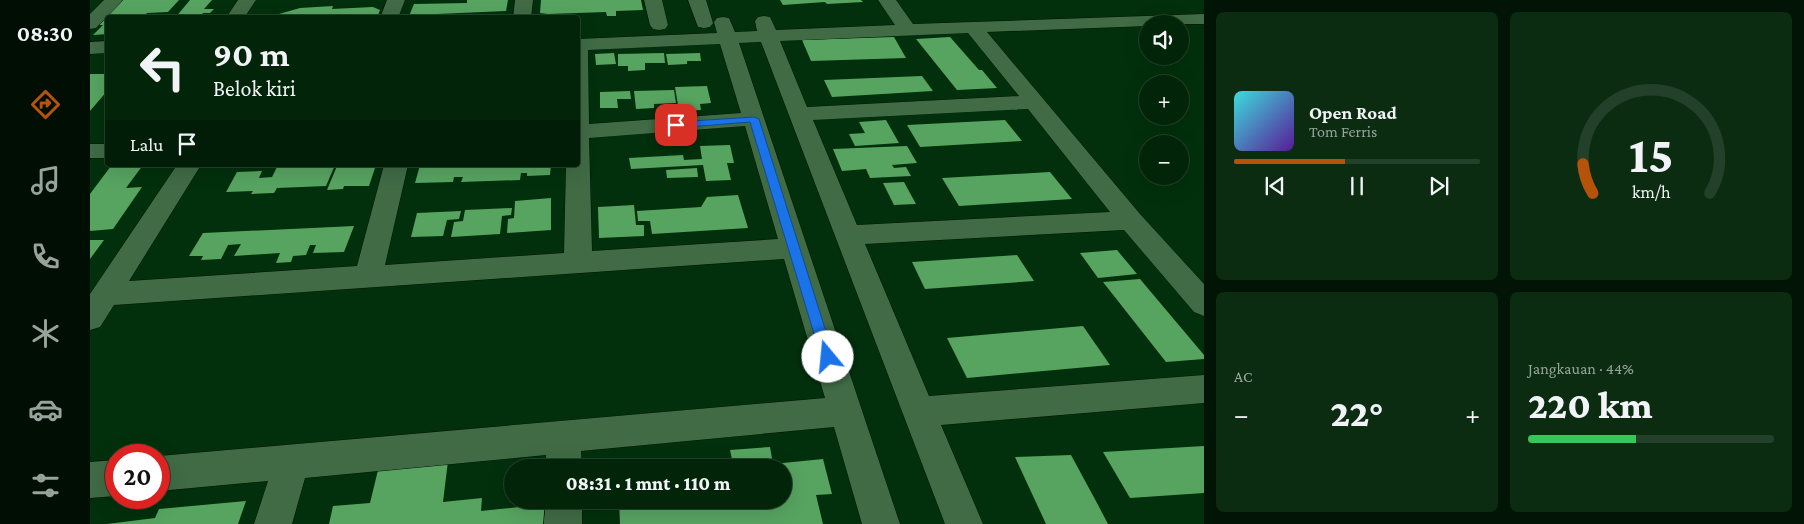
<!DOCTYPE html>
<html lang="id">
<meta charset="utf-8">
<style>
body{margin:0;font-family:"Crimson Pro",serif;background:#0c2c12;color:#f1f3f6;height:100vh;display:flex;flex-direction:column;font-size:19px;white-space:nowrap}
*{box-sizing:border-box;margin:0}
p{font-size:16px;color:#96a49c}
.icon{flex:none;width:28px;height:28px;fill:none;stroke:currentColor;stroke-width:2;stroke-linecap:round;stroke-linejoin:round}
.map{position:relative;flex:1;overflow:hidden}
.sheet{display:flex;flex-direction:column;gap:12px;padding:12px;background:#011405;width:600px}
.sheet>*{flex:none}
.guide{position:absolute;left:15px;top:15px;width:475px;height:152px;border-radius:5px;box-shadow:0 5px 20px #0002,0 0 0 1px #23412a;background:#022409;color:#f1f3f6;overflow:hidden}
.buttons{position:absolute;left:1049px;top:15px;display:grid;gap:10px}
.buttons a{display:grid;place-items:center;width:50px;height:50px;border-radius:50%;background:#022409;box-shadow:0 5px 20px #0002,0 0 0 1px #23412a;font-size:25px}
.speed{position:absolute;left:15px;top:444px;display:flex;gap:10px;font-size:25px;font-weight:700;text-align:center}
.speed>*{display:grid;place-content:center;width:65px;height:65px;border-radius:50%;background:#022409;box-shadow:0 5px 20px #0002,0 0 0 1px #23412a;line-height:1}
.speed .limit{border:8px solid #d22;background:#fff;color:#111}
.pin{position:absolute;display:grid;place-items:center;width:42px;height:42px;color:#fff;margin:-21px;border-radius:10px;box-shadow:0 2px 8px #0006}
.me{position:absolute;width:55px;margin:-28px;rotate:343deg;stroke-linejoin:round;filter:drop-shadow(0 0 4px #0008)}
.turn{display:flex;align-items:center;gap:18px;height:105px;padding:0 25px;font-size:22px}
.turn .icon{width:65px;height:65px;stroke-width:2.5}
.turn b{display:block;font-size:35px;line-height:42px}
.then{display:flex;align-items:center;height:48px;padding:0 25px;background:#0003;gap:10px;font-size:19px}
.big{font-size:38px;font-weight:800;line-height:1.1}
.sheet .tile{flex:1;display:flex;flex-direction:column;justify-content:center;gap:8px;min-width:0;padding:0 18px;border-radius:8px;background:#0c2c12}
.sheet .dial{align-items:center;gap:0}
.dial svg{height:130px;overflow:visible;fill:none;stroke:#23412a;stroke-width:7;stroke-linecap:round;text-anchor:middle}
.dial text{fill:#f1f3f6;stroke:none}
.song{display:flex;align-items:center;gap:15px}
.cover{width:60px;height:60px;border-radius:8px;background:linear-gradient(135deg,hsl(180 70% 55%),hsl(270 70% 35%))}
.played{height:5px;border-radius:2px;background:linear-gradient(90deg,#b45309 45%,#23412a 45%)}
.keys{display:flex;justify-content:space-around;direction:ltr}
.heat{display:flex;justify-content:space-between;align-items:center;font-size:28px;direction:ltr}
.charge{height:8px;border-radius:4px;background:linear-gradient(90deg,#34c759 44%,#23412a 0)}
.sheet .tiles{flex:1;display:grid;gap:12px;grid-template-columns:repeat(2,1fr)}
.trip{position:absolute;left:414px;top:459px;width:288px;height:50px;border-radius:25px;background:#022409;box-shadow:0 5px 20px #0002,0 0 0 1px #23412a;font-weight:800;line-height:50px;text-align:center}
main{display:flex;flex:1;min-height:0}
.menu{display:flex;flex-direction:column;width:90px;justify-content:space-around;align-items:center;background:#010e04;color:#96a49c}
.menu .icon{width:35px;height:35px}
.menu .current{color:#b45309}
.menu b{font-size:22px;color:#f1f3f6}
.map>svg:first-child{display:block}
.building{fill:#57a461}
.lines{fill:none;stroke-linecap:round;stroke-linejoin:round}
.minor-casing{stroke:#011404;stroke-width:1}
.minor{fill:#406b45;fill-rule:evenodd}
.route{fill:#1a73e8;stroke:#114b97}
</style>
<main>
<nav class="menu">
<b>08:30</b>
<svg class="icon current" aria-label="directions" viewBox="0 0 24 24"><path d="M12 3l9 9-9 9-9-9zM9 14v-3h6M13 9l2 2-2 2"/></svg>
<svg class="icon" aria-label="music" viewBox="0 0 24 24"><path d="M9 18V5l10-2v13"/><circle cx="6" cy="18" r="3"/><circle cx="16" cy="16" r="3"/></svg>
<svg class="icon" aria-label="phone" viewBox="0 0 24 24"><path d="M5 4h4l2 5-3 2q2 4 5 5l2-3 5 2v4C11 20 4 13 5 4z"/></svg>
<svg class="icon" aria-label="climate" viewBox="0 0 24 24"><path d="M12 3v18M4 7l16 10M4 17L20 7"/></svg>
<svg class="icon" aria-label="car" viewBox="0 0 24 24"><path d="M5 17H2v-5l4-1 3-4h7l3 4 3 1v5h-3M9 17h6M6 11h13"/><circle cx="7" cy="17" r="2"/><circle cx="17" cy="17" r="2"/></svg>
<svg class="icon" aria-label="filters" viewBox="0 0 24 24"><path d="M4 7h16M4 17h16"/><circle cx="9" cy="7" r="2"/><circle cx="15" cy="17" r="2"/></svg>
</nav>
<div class="map">
<svg width="1114" height="524" viewBox="0 0 1114 524">
<rect width="100%" height="100%" fill="#02300c"/>
<g class="building">
<path d="M33,0H89L78,12L57,13L52,18H18V34L3,35L13,25H4Z"/>
<path d="M100,0H122L114,9H124L120,13H113L110,18H85Z"/>
<path d="M377,0H418L416,11L347,14L346,18H324L325,16H319L324,4L377,3Z"/>
<path d="M451,0H551L553,10L526,11V16H517L516,12L458,14L450,13Z"/>
<path d="M690,0H771L773,2L737,4L735,2L693,5Z"/>
<path d="M243,6L242,9L283,7L290,10L287,18H188L189,14L210,8Z"/>
<path d="M804,37L816,58L721,61L712,40Z"/>
<path d="M860,37L889,70H892L907,88L867,90L826,39Z"/>
<path d="M524,53L526,64L506,65L505,54Z"/>
<path d="M574,53L575,63H555V70L538,71V66H528V54Z"/>
<path d="M610,53L611,61H597V64L578,65L576,54Z"/>
<path d="M0,74H18V90L0,111Z"/>
<path d="M832,76L843,91L742,97L734,80Z"/>
<path d="M617,86L621,103L610,104L611,110L589,111L585,87Z"/>
<path d="M584,90L586,103L564,104V108L546,109L544,91Z"/>
<path d="M540,91L541,99H527L528,108H510V92Z"/>
<path d="M796,120L809,143L765,146L759,134L775,133L769,122Z"/>
<path d="M915,120L932,141L830,147L817,125Z"/>
<path d="M640,145L644,163H637L641,180L616,181L613,165L541,169L539,158L593,155L594,160L612,159L610,146Z"/>
<path d="M817,146L827,163L802,165L804,168L816,167L821,176L780,178L776,169L752,171L743,149Z"/>
<path d="M53,165L36,188L52,187L23,229L0,231V194L21,166Z"/>
<path d="M188,165H245L236,186L187,188L184,193L161,194L163,191L136,192L147,172L172,171L169,178L182,177Z"/>
<path d="M261,165H286L279,186H254L253,189L237,190L247,166Z"/>
<path d="M330,165H461L460,175L437,176V173H431L430,180L371,182L373,177H364L363,182L325,183Z"/>
<path d="M607,168L608,177L577,178L576,170Z"/>
<path d="M960,172L982,199L869,206L852,178Z"/>
<path d="M814,182L826,204L804,205L793,183Z"/>
<path d="M648,195L658,228L562,234L560,221H548L547,211L611,207L617,197Z"/>
<path d="M461,198V230L417,233L418,219L424,218L425,201Z"/>
<path d="M544,205L546,225H554V236L509,238L508,207Z"/>
<path d="M422,208L421,215L412,216L410,234L361,237L364,222L373,221L375,210Z"/>
<path d="M371,211L369,219L357,220L353,236L321,237L327,213Z"/>
<path d="M264,226L254,252L223,253L226,245H220L216,255L203,256L201,262L186,263L190,253L144,256L151,244L138,245L131,259L111,260L113,256H99L113,233Z"/>
<path d="M0,240H14L0,259Z"/>
<path d="M1027,250L1047,274L1008,278L990,253Z"/>
<path d="M927,255L944,281L835,289L822,262Z"/>
<path d="M1050,279L1114,355V359L1076,362L1013,282Z"/>
<path d="M993,326L1020,365L877,378L857,338Z"/>
<path d="M1114,446V493L1040,498L1013,452Z"/>
<path d="M680,447L683,464L733,459L742,494L726,495L733,524H530L529,500H692V468H622L643,464L640,450Z"/>
<path d="M981,455L1007,503L1018,524H956L925,457Z"/>
<path d="M358,461L353,502L392,498L391,511L457,504V524H239L243,506L280,503L289,466Z"/>
<path d="M156,501L148,524H17L65,518L69,509Z"/>
</g>
<g class="lines">
<g class="minor-casing">
<g id="minor">
<path d="M14,0H33L6,28L0,29V14Z"/>
<path d="M148,0H166L154,18H136Z"/>
<path d="M297,0H315L308,18H290Z"/>
<path d="M425,0H443L441,18H423Z"/>
<path d="M554,0H572L578,25L575,29L569,30L563,29L560,25Z"/>
<path d="M598,0H616L623,23L620,27L614,28L608,27Z"/>
<path d="M788,0H806L823,24L1114,14V24H1058V26L897,32L1050,214L1114,284V316L1104,312L1034,230L775,244L839,396L1114,375V403L851,425L893,524H855L671,42L649,43L810,524H772L744,427L491,451L492,468H456V455L215,478L202,524H164L178,481L69,491V456L735,398L694,259L24,305L10,327L0,330V294L87,165H111L39,281L267,266L294,165H318L295,265L474,253L476,165H488V39L627,33L624,22L627,18L633,17L639,18L645,32L667,31L665,21L668,17L674,16L680,17L686,30L805,25ZM878,33L929,96L717,107L690,41ZM630,44L651,113L499,124L498,50ZM938,109L1020,212L767,225L723,120ZM655,126L688,239L502,251L499,138Z"/>
<path d="M18,41V53L0,54V42Z"/>
<rect x="0" y="144" width="18" height="14"/>
<path d="M26,460V496L0,498V462Z"/>
<path d="M456,500H492V524H454Z"/>
</g>
</g>
<use href="#minor" class="minor"/>
</g>
<path class="route" d="M664,117L669,119L744,357L742,361L738,363L733,361L731,357L660,122L586,128L581,125L586,122Z"/>
</svg>
<div class="buttons">
<a><svg class="icon" aria-label="sound" viewBox="0 0 24 24"><path d="M4 9h4l5-4v14l-5-4H4zM17 9q2 3 0 6"/></svg></a>
<a>+</a>
<a>−</a>
</div>
<div class="speed"><div class="limit">20</div></div>
<div class="pin" style="left:586px;top:125px;background:#d93025"><svg class="icon" aria-label="arrive" viewBox="0 0 24 24"><path d="M6 21V4h12l-3 4 3 4H6"/></svg></div>
<svg class="me" style="left:738px;top:357px" viewBox="-20 -20 40 40"><circle r="19" fill="#fff"/><path d="M0-13L10 11 0 6-10 11z" fill="#1a73e8"/></svg>
<div class="trip">08:31 · 1 mnt · 110 m</div>
<div class="guide">
<div class="turn"><svg class="icon" aria-label="left" viewBox="0 0 24 24"><path d="M17 20v-9H6M10 6l-5 5 5 5"/></svg><div><b>90 m</b>Belok kiri</div></div>
<div class="then">Lalu<svg class="icon" aria-label="arrive" viewBox="0 0 24 24"><path d="M6 21V4h12l-3 4 3 4H6"/></svg></div>
</div>
</div>
<section class="sheet">
<div class="tiles">
<div class="tile">
<div class="song"><i class="cover"></i><div><b>Open Road</b><p>Tom Ferris</p></div></div>
<div class="played"></div>
<div class="keys"><svg class="icon" aria-label="previous" viewBox="0 0 24 24"><path d="M18 5L8 12l10 7zM5 5v14"/></svg><svg class="icon" aria-label="pause" viewBox="0 0 24 24"><path d="M8 5v14M16 5v14"/></svg><svg class="icon" aria-label="next" viewBox="0 0 24 24"><path d="M6 5l10 7-10 7zM19 5v14"/></svg></div>
</div>
<div class="tile dial"><svg viewBox="0 0 100 80">
<path d="M14 69A42 42 0 1 1 86 69"/>
<path d="M14 69A42 42 0 0 1 8 51" stroke="#b45309"/>
<text x="50" y="56" font-size="32" font-weight="700">15</text>
<text x="50" y="72" font-size="11">km/h</text>
</svg></div>
<div class="tile"><p>AC</p>
<div class="heat"><a>−</a><b class="big">22°</b><a>+</a></div>
</div>
<div class="tile"><p>Jangkauan · 44%</p><b class="big">220 km</b><div class="charge"></div></div>
</div>
</section>
</main>
